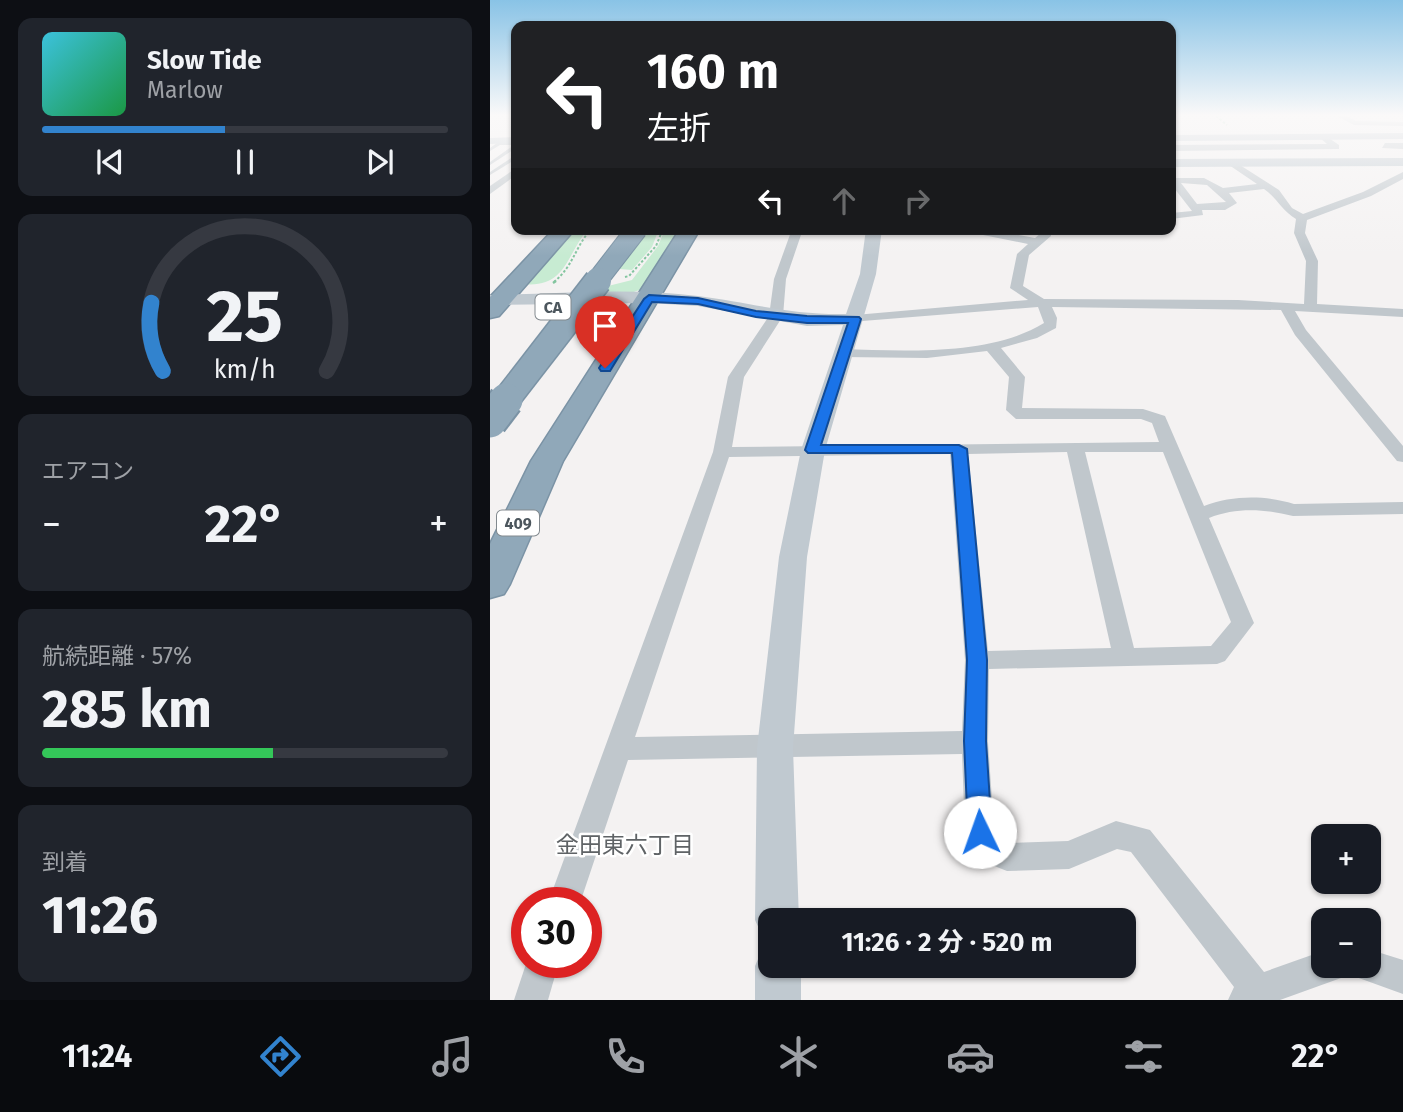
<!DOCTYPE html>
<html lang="ja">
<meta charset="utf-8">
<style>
body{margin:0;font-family:"Fira Sans","Noto Sans JP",sans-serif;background:#20242c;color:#f1f3f6;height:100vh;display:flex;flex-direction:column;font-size:26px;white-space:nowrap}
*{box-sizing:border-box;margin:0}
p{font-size:23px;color:#9ea1a6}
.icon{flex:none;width:38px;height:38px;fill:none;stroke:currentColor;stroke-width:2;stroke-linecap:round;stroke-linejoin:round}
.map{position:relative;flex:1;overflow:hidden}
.drawer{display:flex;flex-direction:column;gap:18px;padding:18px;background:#0d0f14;width:490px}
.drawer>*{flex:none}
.guide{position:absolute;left:21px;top:21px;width:665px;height:214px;border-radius:14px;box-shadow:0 2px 5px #0004;background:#202124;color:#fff;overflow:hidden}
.fabs{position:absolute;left:821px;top:824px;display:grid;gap:14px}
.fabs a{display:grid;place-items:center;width:70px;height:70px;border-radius:14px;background:#171b24;box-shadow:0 2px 5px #0004;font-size:35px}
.speed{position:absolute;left:21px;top:887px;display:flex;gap:14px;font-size:35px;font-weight:700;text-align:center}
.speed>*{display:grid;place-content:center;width:91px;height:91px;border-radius:50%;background:#171b24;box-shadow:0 2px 5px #0004;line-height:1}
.speed .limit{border:10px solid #d22;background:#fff;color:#111}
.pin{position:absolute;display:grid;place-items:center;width:60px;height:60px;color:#fff;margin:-72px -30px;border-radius:50% 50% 50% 0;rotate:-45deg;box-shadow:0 0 7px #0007}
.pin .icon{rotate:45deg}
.me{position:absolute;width:77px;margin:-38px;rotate:357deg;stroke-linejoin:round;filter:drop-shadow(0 0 5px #0008)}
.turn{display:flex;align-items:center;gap:24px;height:147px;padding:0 21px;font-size:32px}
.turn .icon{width:91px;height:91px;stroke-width:2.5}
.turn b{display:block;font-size:49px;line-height:60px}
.lanes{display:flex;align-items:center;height:66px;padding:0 21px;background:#0003;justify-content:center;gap:35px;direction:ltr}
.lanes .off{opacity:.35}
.big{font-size:52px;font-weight:700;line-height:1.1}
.drawer .widget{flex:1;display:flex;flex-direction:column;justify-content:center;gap:10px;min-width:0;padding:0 24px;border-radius:14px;background:#20242c}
.drawer .dial{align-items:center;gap:0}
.dial svg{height:182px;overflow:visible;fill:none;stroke:#363941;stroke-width:7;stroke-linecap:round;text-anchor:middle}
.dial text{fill:#f1f3f6;stroke:none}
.song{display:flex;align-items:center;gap:21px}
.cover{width:84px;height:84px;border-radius:10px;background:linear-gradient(135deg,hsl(190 70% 55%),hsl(140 70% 35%))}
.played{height:7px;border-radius:4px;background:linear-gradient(90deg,#3283ce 45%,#363941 45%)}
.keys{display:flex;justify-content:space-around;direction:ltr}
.heat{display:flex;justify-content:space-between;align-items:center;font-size:38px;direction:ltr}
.charge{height:10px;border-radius:5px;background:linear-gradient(90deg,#34c759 57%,#363941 0)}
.trip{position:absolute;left:268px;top:908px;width:378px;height:70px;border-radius:14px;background:#171b24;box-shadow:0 2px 5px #0004;font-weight:700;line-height:70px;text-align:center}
.tabs{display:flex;height:112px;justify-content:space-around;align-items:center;background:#090b0e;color:#9ea1a6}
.tabs .icon{width:49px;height:49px}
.tabs .current{color:#3283ce}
.tabs b{font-size:32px;color:#f1f3f6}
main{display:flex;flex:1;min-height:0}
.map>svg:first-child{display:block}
.green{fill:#c7ebd2}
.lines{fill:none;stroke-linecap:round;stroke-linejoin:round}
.highway-casing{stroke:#7b93a5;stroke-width:3}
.path-far1{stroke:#83c59f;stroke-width:2;stroke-dasharray:2.5 2;stroke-linecap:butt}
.path{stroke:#83c59f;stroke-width:2.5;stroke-dasharray:3.5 2.5;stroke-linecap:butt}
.lane{fill:#c0c7cc;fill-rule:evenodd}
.street{fill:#c0c7cc;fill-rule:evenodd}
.secondary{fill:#c0c9d0;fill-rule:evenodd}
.highway{fill:#90a8b9;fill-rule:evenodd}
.highway-bridge-far2-casing{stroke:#7b93a5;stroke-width:22;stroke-linecap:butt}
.highway-bridge-far1-casing{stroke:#7b93a5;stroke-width:29;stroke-linecap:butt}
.highway-bridge-casing{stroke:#7b93a5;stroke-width:37;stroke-linecap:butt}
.highway-bridge-far2{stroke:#90a8b9;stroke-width:20}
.highway-bridge-far1{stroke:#90a8b9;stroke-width:26}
.highway-bridge{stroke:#90a8b9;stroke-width:33}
.route{fill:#1a73e8;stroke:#114b97;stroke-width:2}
.labels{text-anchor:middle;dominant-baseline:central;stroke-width:5;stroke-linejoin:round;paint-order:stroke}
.shield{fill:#fff;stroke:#82898e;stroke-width:2}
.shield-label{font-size:16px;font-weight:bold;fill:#4c565d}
.near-neighbourhood-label{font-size:23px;fill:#5f6366;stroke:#fff}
</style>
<main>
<section class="drawer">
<div class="widget">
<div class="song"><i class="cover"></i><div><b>Slow Tide</b><p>Marlow</p></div></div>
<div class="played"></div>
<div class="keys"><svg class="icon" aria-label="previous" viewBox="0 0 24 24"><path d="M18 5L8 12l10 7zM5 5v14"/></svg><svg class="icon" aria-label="pause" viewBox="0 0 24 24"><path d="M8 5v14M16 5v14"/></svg><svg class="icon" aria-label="next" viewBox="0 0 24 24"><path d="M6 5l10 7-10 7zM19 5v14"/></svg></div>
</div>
<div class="widget dial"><svg viewBox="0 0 100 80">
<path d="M14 69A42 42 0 1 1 86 69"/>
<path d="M14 69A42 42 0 0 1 9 39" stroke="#3283ce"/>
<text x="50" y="56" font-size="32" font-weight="700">25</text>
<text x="50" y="72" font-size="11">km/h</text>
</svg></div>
<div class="widget"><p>エアコン</p>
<div class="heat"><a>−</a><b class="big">22°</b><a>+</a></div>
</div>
<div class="widget"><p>航続距離 · 57%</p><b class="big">285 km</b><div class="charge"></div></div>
<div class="widget"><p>到着</p><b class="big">11:26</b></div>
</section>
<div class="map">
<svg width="913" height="1000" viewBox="0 0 913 1000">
<rect width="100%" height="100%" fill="#f4f2f2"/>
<g class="green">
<path d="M83,229H98C76,255 76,289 32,284Z"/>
<path d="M156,229H169L162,247L142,270L129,269Z"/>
<path d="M175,229H192L152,289L141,293H111L118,286L142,280L168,246Z"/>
</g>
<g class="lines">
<g class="highway-casing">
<g id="highway">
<path d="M64,229H85L9,316L0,318V297Z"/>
<path d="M190,229H210L73,461L20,584L14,594L0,598V544L41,461Z"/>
</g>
</g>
<g class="path-far1">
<path d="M726,116L737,125"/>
<path d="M135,277L139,276L166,246L173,229"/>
<path d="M64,282C84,265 84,249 101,229"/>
</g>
<path class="path" d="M63,283L66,281"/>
<g class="lane">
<path d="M7,143H26V148L0,165V162L24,145H10L0,151V148Z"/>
<path d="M24,156H26V159L0,175V172Z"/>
</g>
<g class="street">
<path d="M847,116H857L866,121L913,122V126L864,125Z"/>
<path d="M833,134L849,145V149L681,151V145L837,144L829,137Z"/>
<path d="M895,143H913V149L892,148Z"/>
<path d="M742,160L789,190L802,208L813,214L873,192L913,172V179L881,196L817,220L815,233L828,261L827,304L913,309V317L805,311L816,330L913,446V462L907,461L805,335L791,310L562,307L567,318L566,328L547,338L511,348L535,377L532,408L653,409L675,416L714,506C742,495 776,495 804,504L913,502V514L803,516C775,509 746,507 719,518L764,623L735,661L727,664L499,669L498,742L504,829L511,840L517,843L578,841L626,821L660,830L774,972L833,951V966H856L851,978L790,1000H738L744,987L641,852L627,849L579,869L517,871L489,860L475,832L472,754L138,760L90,903H58L223,452L238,377L279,316L284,279L302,229H313L296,279L293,316L254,377L242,447L669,442L662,423L651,419H526L516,410L519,377L497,351L437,358L353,357L346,353L353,349C413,351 501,356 554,323L548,307L360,322V316L365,315L538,300L520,288L527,254L538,244L493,235L453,232L448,229H496L545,238L551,233L550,229H561V236L539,255L533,286L554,299L748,300L814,304L816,261L804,233L806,219C792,211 787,198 774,189L739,193L747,203L735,210H712L713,215L681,219V213L702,211L681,184V178H714L733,188L767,184L739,165L737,163ZM691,183L717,185L736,202L707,204ZM577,452L621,648L498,651L478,454ZM595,452H673L741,622L721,646L644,648ZM460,454L475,660L472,731L145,737L239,457Z"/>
<path d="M26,168V175L0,194V186Z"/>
<path d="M878,949L913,960V994L866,977L862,966H878Z"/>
<path d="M37,961L69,962L58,1000H24Z"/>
</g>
<g class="secondary">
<path d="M913,133V139L681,141V135Z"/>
<path d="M26,137V143L0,144V138Z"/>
<path d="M913,158V166L681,167V159Z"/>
<path d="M376,229H392L386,274L335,450L317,557L303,748L309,920H280V939L272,935L265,920L267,748L289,557L311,450L353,325L317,326L208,306L159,303L0,305V295C68,294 140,287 208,296C262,303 301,315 356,314L370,274Z"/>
<path d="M280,947V966H311V1000H265V966L272,950Z"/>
</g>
<use href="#highway" class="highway"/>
<g class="highway-bridge-far2-casing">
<path id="highway-bridge-far2" d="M106,282L147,229"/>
</g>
<g class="highway-bridge-far1-casing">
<path id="highway-bridge-far1" d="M15,401L108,281"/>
</g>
<g class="highway-bridge-casing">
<path id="highway-bridge" d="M0,421L16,400"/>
</g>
<use href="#highway-bridge-far2" class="highway-bridge-far2"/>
<use href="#highway-bridge-far1" class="highway-bridge-far1"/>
<use href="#highway-bridge" class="highway-bridge"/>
</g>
<linearGradient id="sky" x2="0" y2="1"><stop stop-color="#89c3e6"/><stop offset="0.45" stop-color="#faf9f9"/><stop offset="1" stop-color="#faf9f9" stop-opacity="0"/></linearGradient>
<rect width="913" height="256" fill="url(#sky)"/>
<path class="route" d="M159,295L208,298L266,311L317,316L369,317L371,319L331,445H469L477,449L497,660L496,741L502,832L499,840L490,843L482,840L478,832L474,741L477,660L462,453H318L315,450L358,323H317L266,317L208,304L162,302L120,371H111L109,368L154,299Z"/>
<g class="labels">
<g class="shield">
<rect x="45.5" y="294.5" width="35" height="25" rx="5"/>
<rect x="7" y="510.5" width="42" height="25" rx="5"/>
</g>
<g class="shield-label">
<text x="63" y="307">CA</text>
<text x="28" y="523">409</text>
</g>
<g class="near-neighbourhood-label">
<text x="135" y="845">金田東六丁目</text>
</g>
</g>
</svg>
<div class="fabs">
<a>+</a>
<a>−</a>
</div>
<div class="speed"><div class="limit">30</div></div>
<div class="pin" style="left:115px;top:368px;background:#d93025"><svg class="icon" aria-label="arrive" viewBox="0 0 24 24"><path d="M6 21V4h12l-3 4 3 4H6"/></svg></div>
<svg class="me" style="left:490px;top:832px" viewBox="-20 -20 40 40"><circle r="19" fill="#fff"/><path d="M0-13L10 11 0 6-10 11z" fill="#1a73e8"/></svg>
<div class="trip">11:26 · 2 分 · 520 m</div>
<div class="guide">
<div class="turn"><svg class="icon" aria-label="left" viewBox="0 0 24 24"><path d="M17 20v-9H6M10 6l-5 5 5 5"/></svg><div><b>160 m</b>左折</div></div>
<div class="lanes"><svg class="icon" aria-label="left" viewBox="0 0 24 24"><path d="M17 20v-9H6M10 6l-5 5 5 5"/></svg><svg class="icon off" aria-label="ahead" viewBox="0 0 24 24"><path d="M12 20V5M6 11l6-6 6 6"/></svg><svg class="icon off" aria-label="right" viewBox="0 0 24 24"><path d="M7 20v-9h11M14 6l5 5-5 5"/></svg></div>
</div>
</div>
</main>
<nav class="tabs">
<b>11:24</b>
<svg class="icon current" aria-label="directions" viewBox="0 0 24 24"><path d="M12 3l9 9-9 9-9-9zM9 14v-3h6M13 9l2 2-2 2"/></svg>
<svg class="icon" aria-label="music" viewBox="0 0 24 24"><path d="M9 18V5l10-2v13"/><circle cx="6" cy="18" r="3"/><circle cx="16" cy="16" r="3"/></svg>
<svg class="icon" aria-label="phone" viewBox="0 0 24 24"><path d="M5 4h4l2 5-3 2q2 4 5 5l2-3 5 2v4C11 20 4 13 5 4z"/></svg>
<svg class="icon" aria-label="climate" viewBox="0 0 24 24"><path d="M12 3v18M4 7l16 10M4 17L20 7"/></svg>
<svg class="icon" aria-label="car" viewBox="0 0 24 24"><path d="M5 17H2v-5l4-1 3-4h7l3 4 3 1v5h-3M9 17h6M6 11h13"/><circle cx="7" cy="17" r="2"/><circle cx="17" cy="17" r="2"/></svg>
<svg class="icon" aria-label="filters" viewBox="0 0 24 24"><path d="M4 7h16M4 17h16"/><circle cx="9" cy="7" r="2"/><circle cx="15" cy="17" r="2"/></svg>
<b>22°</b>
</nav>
